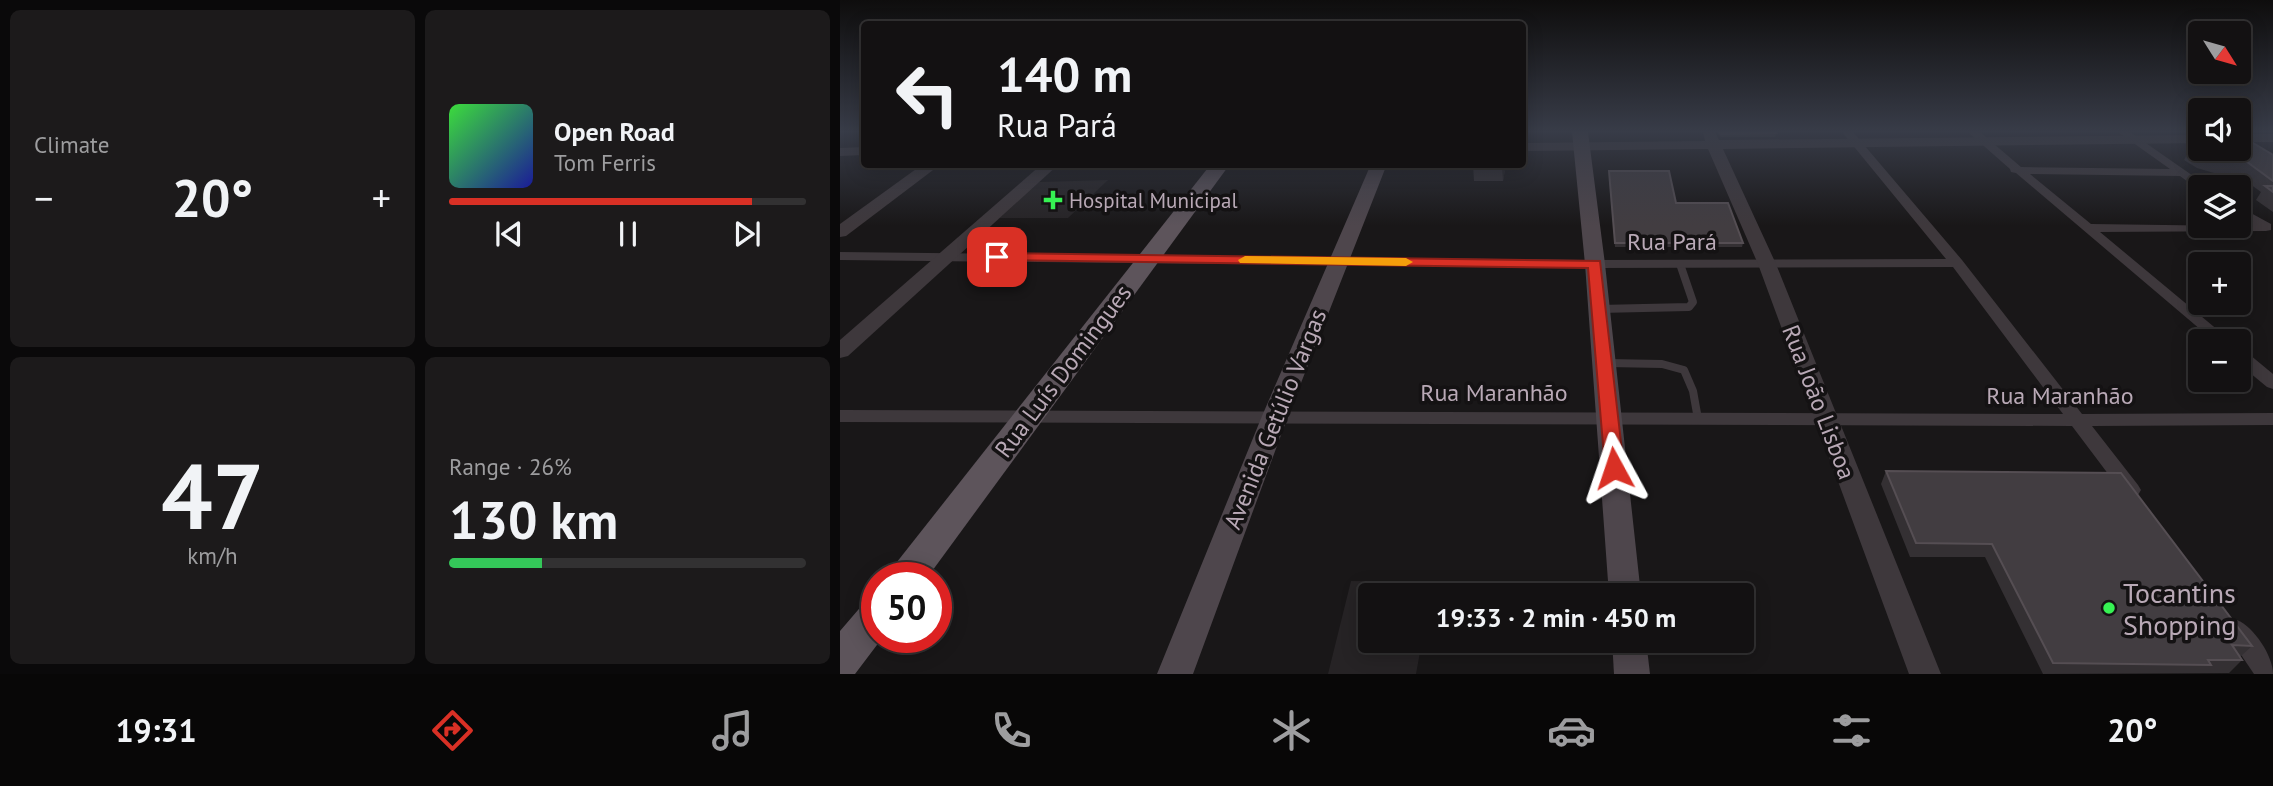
<!DOCTYPE html>
<meta charset="utf-8">
<style>
body{margin:0;font-family:"PT Sans",sans-serif;background:#1c1a1b;color:#f1f3f6;height:100vh;display:flex;flex-direction:column;font-size:26px;white-space:nowrap}
*{box-sizing:border-box;margin:0}
p{font-size:23px;color:#9d9d9f}
.icon{flex:none;width:38px;height:38px;fill:none;stroke:currentColor;stroke-width:2;stroke-linecap:round;stroke-linejoin:round}
.map{position:relative;flex:1;overflow:hidden}
.sheet{display:flex;flex-direction:column;gap:10px;padding:10px;background:#0a090a;width:840px}
.sheet>*{flex:none}
.guide{position:absolute;left:21px;top:21px;width:665px;height:147px;border-radius:7px;box-shadow:0 4px 18px #0003,0 0 0 2px #323132;background:#131112;color:#f1f3f6;overflow:hidden}
.needle{width:46px;rotate:127deg}
.fabs{position:absolute;left:1348px;top:21px;display:grid;gap:14px}
.fabs a{display:grid;place-items:center;width:63px;height:63px;border-radius:7px;background:#131112;box-shadow:0 4px 18px #0003,0 0 0 2px #323132;font-size:35px}
.speed{position:absolute;left:21px;top:562px;display:flex;gap:14px;font-size:35px;font-weight:700;text-align:center}
.speed>*{display:grid;place-content:center;width:91px;height:91px;border-radius:50%;background:#131112;box-shadow:0 4px 18px #0003,0 0 0 2px #323132;line-height:1}
.speed .limit{border:10px solid #d22;background:#fff;color:#111}
.pin{position:absolute;display:grid;place-items:center;width:60px;height:60px;color:#fff;margin:-30px;border-radius:14px;box-shadow:0 4px 10px #0006}
.me{position:absolute;width:77px;margin:-38px;rotate:355deg;stroke-linejoin:round;filter:drop-shadow(0 0 5px #0008)}
.turn{display:flex;align-items:center;gap:24px;height:147px;padding:0 21px;font-size:32px}
.turn .icon{width:91px;height:91px;stroke-width:2.5}
.turn b{display:block;font-size:49px;line-height:60px}
.big{font-size:52px;font-weight:700;line-height:1.1}
.sheet .tile{flex:1;display:flex;flex-direction:column;justify-content:center;gap:10px;min-width:0;padding:0 24px;border-radius:10px;background:#1c1a1b}
.sheet .dial{align-items:center;gap:0}
.dial b{font-size:91px;line-height:1}
.song{display:flex;align-items:center;gap:21px}
.cover{width:84px;height:84px;border-radius:10px;background:linear-gradient(135deg,hsl(120 70% 55%),hsl(240 70% 35%))}
.played{height:7px;border-radius:4px;background:linear-gradient(90deg,#d93025 85%,#323132 85%)}
.keys{display:flex;justify-content:space-around;direction:ltr}
.heat{display:flex;justify-content:space-between;align-items:center;font-size:38px;direction:ltr}
.charge{height:10px;border-radius:5px;background:linear-gradient(90deg,#34c759 26%,#323132 0)}
.sheet .tiles{flex:1;display:grid;gap:10px;grid-template-columns:repeat(2,1fr)}
.trip{position:absolute;left:518px;top:583px;width:396px;height:70px;border-radius:7px;background:#131112;box-shadow:0 4px 18px #0003,0 0 0 2px #323132;font-weight:700;line-height:70px;text-align:center}
.menu{display:flex;height:112px;justify-content:space-around;align-items:center;background:#080707;color:#9d9d9f}
.menu .icon{width:49px;height:49px}
.menu .on{color:#d93025}
.menu b{font-size:32px;color:#f1f3f6}
main{display:flex;flex:1;min-height:0}
.map>svg:first-child{display:block}
.built{fill:#262325}
.lines{fill:none;stroke-linecap:round;stroke-linejoin:round}
.service{stroke:#3e383c;stroke-width:8}
.minor{fill:#3e383c;fill-rule:evenodd}
.tertiary{fill:#3e383c;fill-rule:evenodd}
.secondary{fill:#4e464c;fill-rule:evenodd}
.primary{fill:#5d545b;fill-rule:evenodd}
.wall{fill:#343033}
.shaded-wall{fill:#232122}
.building{fill:#423d41;stroke:#554e53;stroke-width:2}
.route{fill:#d93025;stroke:#8d1f18;stroke-width:2}
.slow{fill:#f59e0b}
.poi-dot{fill:#36f253;stroke:#141213;stroke-width:2.5}
.labels{text-anchor:middle;dominant-baseline:central;stroke-width:7;stroke-linejoin:round;paint-order:stroke}
.far-poi-label{font-size:21px;fill:#b9a9b6;stroke:#141213;text-anchor:start}
.street-label{font-size:24px;fill:#b9a9b6;stroke:#141213}
.near-poi-label{font-size:28px;fill:#b9a9b6;stroke:#141213;text-anchor:start}
</style>
<main>
<section class="sheet">
<div class="tiles">
<div class="tile"><p>Climate</p>
<div class="heat"><a>−</a><b class="big">20°</b><a>+</a></div>
</div>
<div class="tile">
<div class="song"><i class="cover"></i><div><b>Open Road</b><p>Tom Ferris</p></div></div>
<div class="played"></div>
<div class="keys"><svg class="icon" aria-label="previous" viewBox="0 0 24 24"><path d="M18 5L8 12l10 7zM5 5v14"/></svg><svg class="icon" aria-label="pause" viewBox="0 0 24 24"><path d="M8 5v14M16 5v14"/></svg><svg class="icon" aria-label="next" viewBox="0 0 24 24"><path d="M6 5l10 7-10 7zM19 5v14"/></svg></div>
</div>
<div class="tile dial"><b>47</b><p>km/h</p></div>
<div class="tile"><p>Range · 26%</p><b class="big">130 km</b><div class="charge"></div></div>
</div>
</section>
<div class="map">
<svg width="1433" height="674" viewBox="0 0 1433 674">
<rect width="100%" height="100%" fill="#191718"/>
<g class="built">
<path d="M268,180L228,218H159L199,182Z"/>
<path d="M511,581L592,582L589,595H530V640L582,641L576,674H488Z"/>
</g>
<g class="lines">
<g class="service">
<path d="M759,309L849,307L853,302L840,264"/>
<path d="M768,363L822,364L844,370L853,391L858,419"/>
</g>
<g class="minor">
<path d="M1002,132H1013L1122,260L1242,414L1433,413V425L1252,426L1298,485L1301,490L1298,495L1291,498L1284,495L1232,426L0,422V410L1223,414L1113,267L755,268L0,260V252L755,260L1106,259Z"/>
<path d="M1128,132H1140L1181,167L1330,169L1278,132H1290L1369,187H1360L1359,190L1340,176L1190,174L1251,224L1398,226V223H1411L1398,216V206L1431,224V230L1426,231L1260,232L1391,341H1374L1176,173L1171,172L1170,169Z"/>
<path d="M1398,349L1404,350L1433,374V389L1427,387L1398,363Z"/>
<path d="M1397,620C1414,627 1433,656 1433,674H1414L1385,631L1389,623Z"/>
</g>
<g class="tertiary">
<path d="M863,132H875L879,140L1360,135V143L883,149L936,264L1101,674H1069L918,264L868,149L682,151V143L865,141Z"/>
<rect x="1398" y="134" width="35" height="8"/>
<path d="M24,147V155L0,156V148Z"/>
<path d="M83,164H101L6,236L0,237V224Z"/>
<path d="M202,164H219L8,356L0,358V340Z"/>
</g>
<g class="secondary">
<path d="M732,132H748L765,264L801,595H769L745,264Z"/>
<path d="M531,164H547L448,416L353,674H317L422,416Z"/>
<path d="M772,640H806L810,674H774Z"/>
</g>
<g class="primary">
<path d="M371,164H390L87,578H48L53,567Z"/>
<path d="M37,598V637H43L15,674H0V631L24,603Z"/>
</g>
</g>
<g class="wall">
<path d="M876,132H935L936,133L935,137H881Z"/>
<path d="M1351,147L1433,155V212L1416,200L1421,192L1395,173H1374L1357,168L1344,160Z"/>
<path d="M633,164H666L663,181H634Z"/>
<path d="M769,175L836,203L903,243L902,247H775Z"/>
<path d="M1046,471L1412,646L1400,657L1402,660L1389,673L1203,674L1145,557H1070L1041,484Z"/>
</g>
<path class="shaded-wall" d="M663,164H666L663,181L662,167Z"/>
<g class="building">
<path d="M879,132H935L936,133L881,134Z"/>
<path d="M1398,134L1433,155V181L1403,159H1382L1364,155L1351,147L1360,135V149H1398Z"/>
<path d="M633,164H663L662,167H633Z"/>
<path d="M769,171H829L836,203H888L903,243H775Z"/>
<path d="M1425,186H1433V192Z"/>
<path d="M1046,471L1281,473L1412,646L1392,645L1402,660H1368L1371,665L1213,663L1152,544L1076,543Z"/>
</g>
<linearGradient id="sky" x2="0" y2="1"><stop stop-color="#0e0d0d"/><stop offset="0.58" stop-color="#383c48"/><stop offset="1" stop-color="#383c48" stop-opacity="0"/></linearGradient>
<rect width="1433" height="226" fill="url(#sky)"/>
<path class="route" d="M157,253L760,261L784,468L781,473L774,475L767,473L765,468L748,268L152,260L150,257Z"/>
<path class="slow" d="M405,256L566,258L573,262L566,266L400,263L398,260Z"/>
<g class="poi-dot">
<path d="M209.5 189.5h7v7h7v7h-7v7h-7v-7h-7v-7h7z"/>
<circle cx="1269" cy="608" r="7"/>
</g>
<g class="labels">
<g class="far-poi-label">
<text x="229" y="200">Hospital Municipal</text>
</g>
<g class="street-label">
<text x="832" y="241">Rua Pará</text>
<text transform="translate(223 371) rotate(-53)">Rua Luís Domingues</text>
<text x="654" y="392">Rua Maranhão</text>
<text x="1220" y="395">Rua Maranhão</text>
<text transform="translate(979 402) rotate(69)">Rua João Lisboa</text>
<text transform="translate(435 419) rotate(-68)">Avenida Getúlio Vargas</text>
</g>
<g class="near-poi-label">
<text x="1283" y="592">Tocantins<tspan x="1283" dy="32">Shopping</tspan></text>
</g>
</g>
</svg>
<div class="fabs">
<a><svg class="needle" viewBox="-14 -14 28 28"><path d="M0-13l5 13h-10z" fill="#e53935"/><path d="M0 13l5-13h-10z" fill="#9d9d9f"/></svg></a>
<a><svg class="icon" aria-label="sound" viewBox="0 0 24 24"><path d="M4 9h4l5-4v14l-5-4H4zM17 9q2 3 0 6"/></svg></a>
<a><svg class="icon" aria-label="layers" viewBox="0 0 24 24"><path d="M12 4l9 5-9 5-9-5zM3 14l9 5 9-5"/></svg></a>
<a>+</a>
<a>−</a>
</div>
<div class="speed"><div class="limit">50</div></div>
<div class="pin" style="left:157px;top:257px;background:#d93025"><svg class="icon" aria-label="arrive" viewBox="0 0 24 24"><path d="M6 21V4h12l-3 4 3 4H6"/></svg></div>
<svg class="me" style="left:774px;top:468px" viewBox="-20 -20 40 40"><path d="M0-17L14 15 0 8-14 15z" fill="#d93025" stroke="#fff" stroke-width="4"/></svg>
<div class="trip">19:33 · 2 min · 450 m</div>
<div class="guide">
<div class="turn"><svg class="icon" aria-label="left" viewBox="0 0 24 24"><path d="M17 20v-9H6M10 6l-5 5 5 5"/></svg><div><b>140 m</b>Rua Pará</div></div>
</div>
</div>
</main>
<nav class="menu">
<b>19:31</b>
<svg class="icon on" aria-label="directions" viewBox="0 0 24 24"><path d="M12 3l9 9-9 9-9-9zM9 14v-3h6M13 9l2 2-2 2"/></svg>
<svg class="icon" aria-label="music" viewBox="0 0 24 24"><path d="M9 18V5l10-2v13"/><circle cx="6" cy="18" r="3"/><circle cx="16" cy="16" r="3"/></svg>
<svg class="icon" aria-label="phone" viewBox="0 0 24 24"><path d="M5 4h4l2 5-3 2q2 4 5 5l2-3 5 2v4C11 20 4 13 5 4z"/></svg>
<svg class="icon" aria-label="climate" viewBox="0 0 24 24"><path d="M12 3v18M4 7l16 10M4 17L20 7"/></svg>
<svg class="icon" aria-label="car" viewBox="0 0 24 24"><path d="M5 17H2v-5l4-1 3-4h7l3 4 3 1v5h-3M9 17h6M6 11h13"/><circle cx="7" cy="17" r="2"/><circle cx="17" cy="17" r="2"/></svg>
<svg class="icon" aria-label="filters" viewBox="0 0 24 24"><path d="M4 7h16M4 17h16"/><circle cx="9" cy="7" r="2"/><circle cx="15" cy="17" r="2"/></svg>
<b>20°</b>
</nav>
